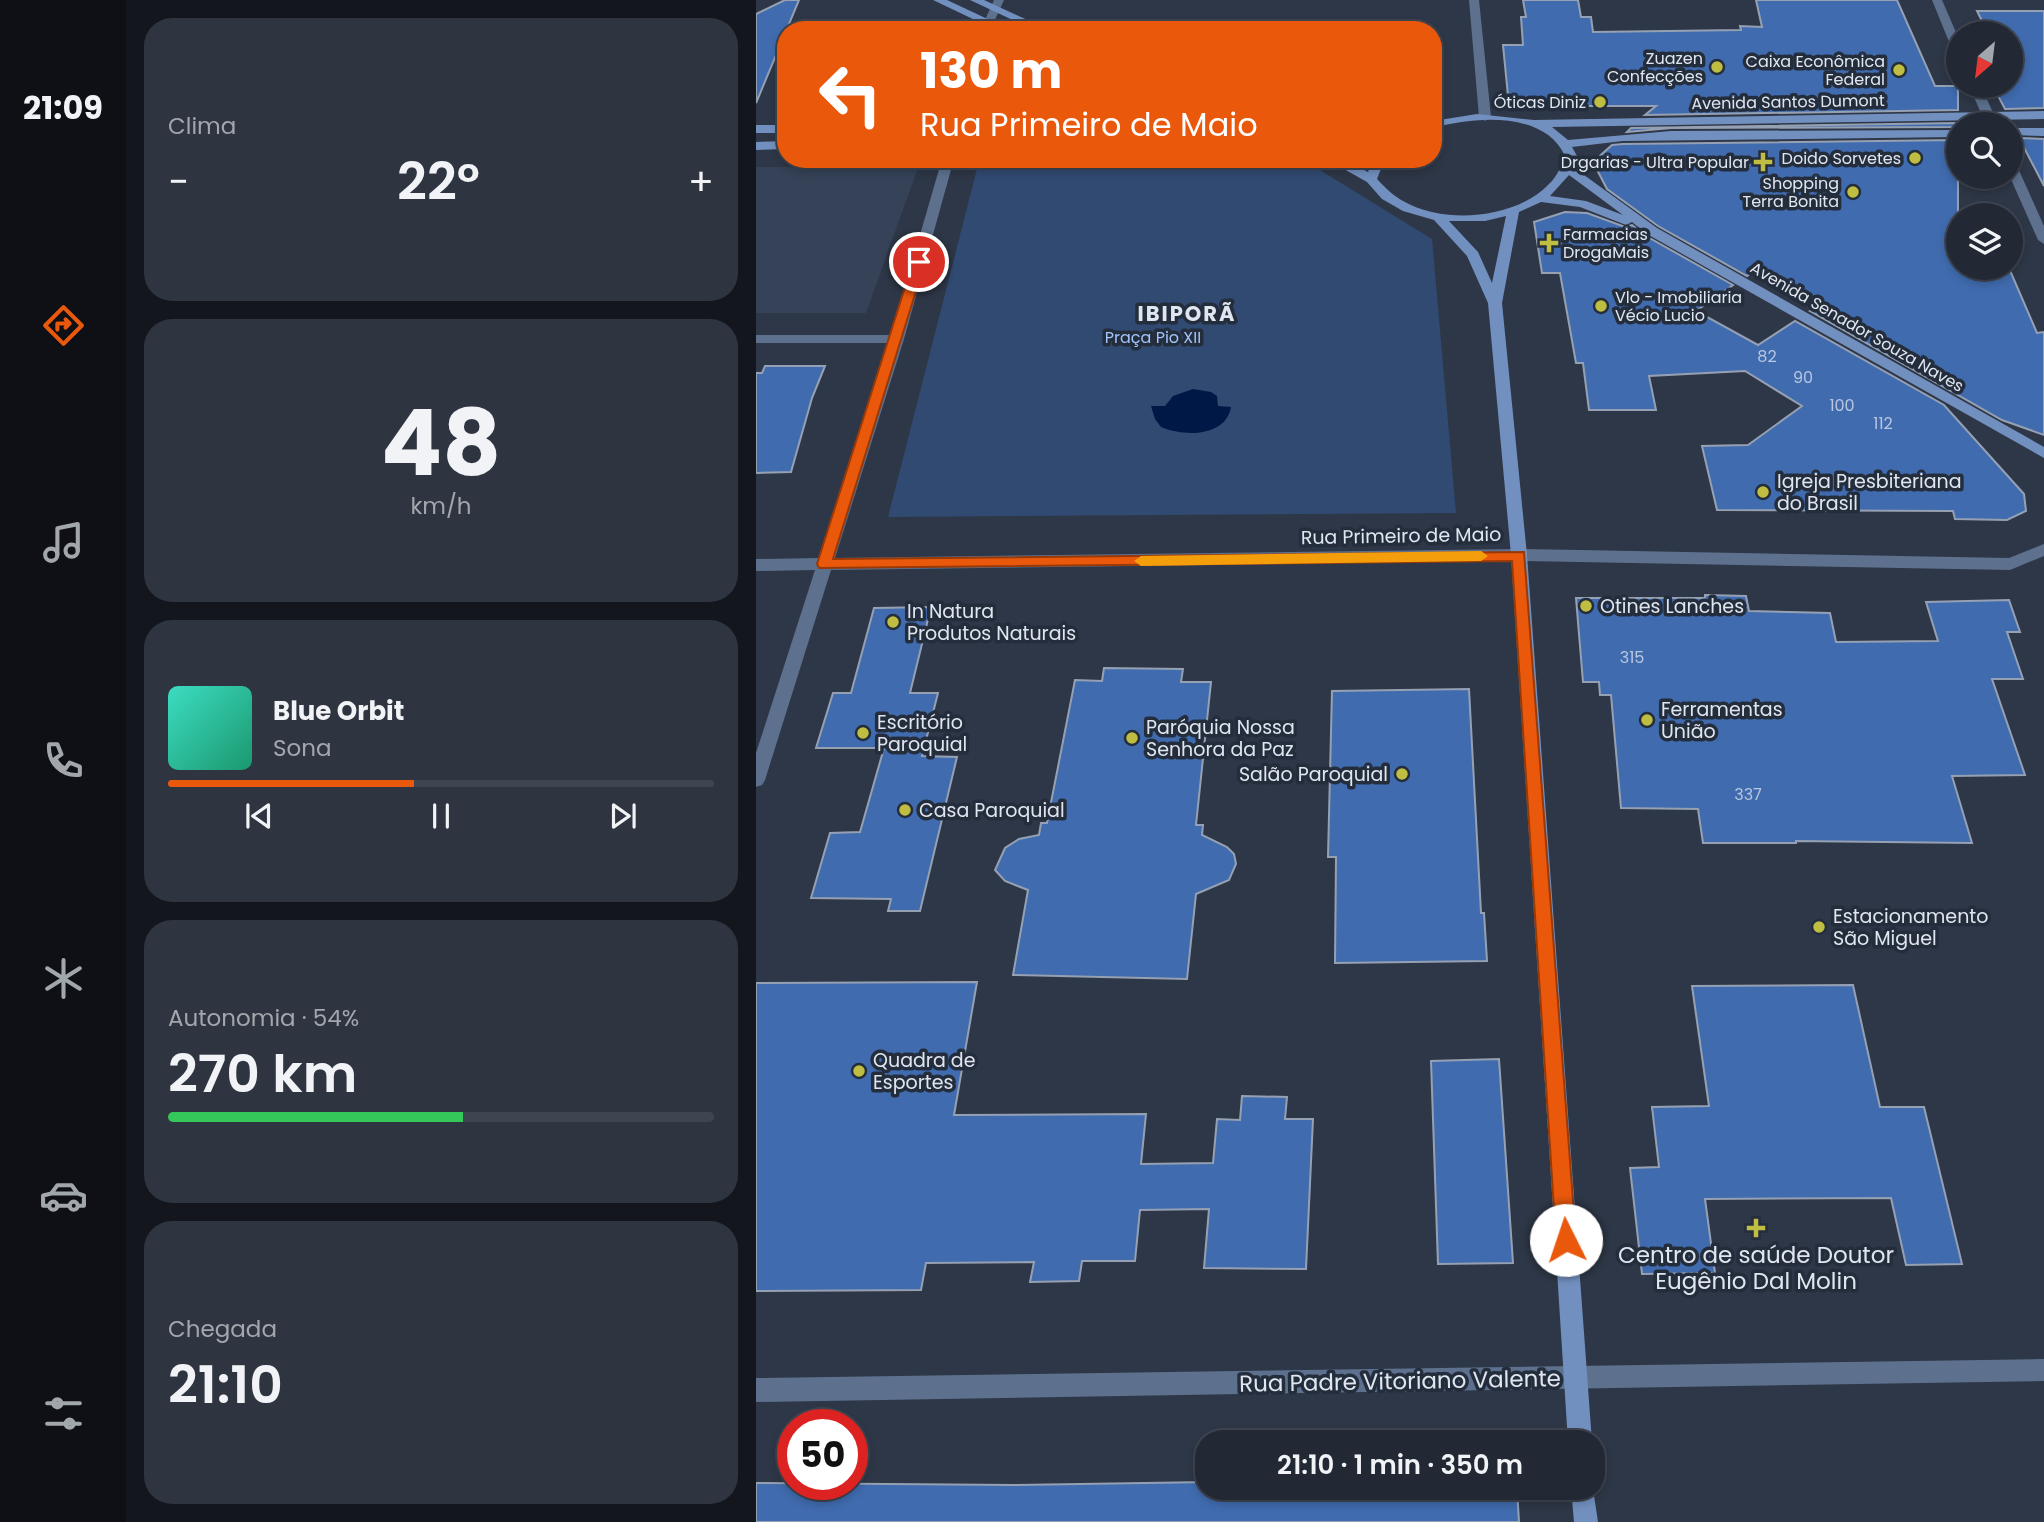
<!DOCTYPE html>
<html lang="pt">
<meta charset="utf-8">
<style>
body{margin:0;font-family:Poppins,sans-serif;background:#2e3541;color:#f1f3f6;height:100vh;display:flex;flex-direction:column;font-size:26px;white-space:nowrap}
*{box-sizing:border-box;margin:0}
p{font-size:23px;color:#a2a6ad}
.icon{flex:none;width:38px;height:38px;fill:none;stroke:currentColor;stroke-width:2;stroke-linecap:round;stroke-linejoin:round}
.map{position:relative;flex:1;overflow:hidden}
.side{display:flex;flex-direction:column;gap:18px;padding:18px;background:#13171d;width:630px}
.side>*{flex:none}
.top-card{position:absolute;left:21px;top:21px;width:665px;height:147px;border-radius:28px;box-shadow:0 4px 10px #0003,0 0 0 2px #3f4550;background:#ea580c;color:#fff;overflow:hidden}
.needle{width:46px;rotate:208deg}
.controls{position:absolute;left:1190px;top:21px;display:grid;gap:14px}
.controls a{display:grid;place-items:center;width:77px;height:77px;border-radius:50%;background:#222935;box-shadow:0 4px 10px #0003,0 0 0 2px #3f4550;font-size:35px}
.speed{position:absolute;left:21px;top:1409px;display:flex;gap:14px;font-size:35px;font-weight:700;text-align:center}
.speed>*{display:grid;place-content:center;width:91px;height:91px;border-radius:50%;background:#222935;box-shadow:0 4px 10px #0003,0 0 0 2px #3f4550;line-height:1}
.speed .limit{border:10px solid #d22;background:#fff;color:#111}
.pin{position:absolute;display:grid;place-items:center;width:60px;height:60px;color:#fff;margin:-30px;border:4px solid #fff;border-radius:50%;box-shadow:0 2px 7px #0007}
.me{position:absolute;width:77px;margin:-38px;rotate:356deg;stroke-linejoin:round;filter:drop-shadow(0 0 5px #0008)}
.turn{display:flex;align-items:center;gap:24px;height:147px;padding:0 28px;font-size:32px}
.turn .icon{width:91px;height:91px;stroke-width:2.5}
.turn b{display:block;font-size:49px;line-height:60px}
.big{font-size:52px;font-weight:600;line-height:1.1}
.side .tile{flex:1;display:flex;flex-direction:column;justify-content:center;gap:10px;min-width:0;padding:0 24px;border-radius:28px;background:#2e3541}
.side .dial{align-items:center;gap:0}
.dial b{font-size:91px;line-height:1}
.song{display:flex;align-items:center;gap:21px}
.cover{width:84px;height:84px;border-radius:10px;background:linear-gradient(135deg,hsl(170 70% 55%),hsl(160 70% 35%))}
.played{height:7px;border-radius:4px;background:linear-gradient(90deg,#ea580c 45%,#3f4550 45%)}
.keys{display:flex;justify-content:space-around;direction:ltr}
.heat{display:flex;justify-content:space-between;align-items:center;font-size:38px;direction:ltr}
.charge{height:10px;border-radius:5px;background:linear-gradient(90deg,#34c759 54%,#3f4550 0)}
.trip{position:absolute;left:439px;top:1430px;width:410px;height:70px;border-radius:28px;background:#222935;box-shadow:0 4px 10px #0003,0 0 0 2px #3f4550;font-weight:600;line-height:70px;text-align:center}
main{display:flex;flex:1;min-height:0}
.menu{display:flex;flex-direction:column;width:126px;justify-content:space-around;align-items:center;background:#0e1015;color:#a2a6ad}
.menu .icon{width:49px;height:49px}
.menu .current{color:#ea580c}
.menu b{font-size:32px;color:#f1f3f6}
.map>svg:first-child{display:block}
.built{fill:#354257}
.green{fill:#314a71}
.water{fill:#001846}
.building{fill:#406bae;stroke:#95a1b3;stroke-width:2}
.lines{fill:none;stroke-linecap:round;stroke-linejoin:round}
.street{fill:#5d718e;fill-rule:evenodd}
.secondary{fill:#7290bf;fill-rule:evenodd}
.route{fill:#ea580c;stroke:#983908;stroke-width:2}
.slow{fill:#f59e0b}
.poi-dot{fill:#bfbe42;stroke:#242d3c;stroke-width:2.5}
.labels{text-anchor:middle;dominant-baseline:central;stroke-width:7;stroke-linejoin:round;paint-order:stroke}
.far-poi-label{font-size:16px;fill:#e0e6f0;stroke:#242d3c;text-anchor:end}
.far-street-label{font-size:16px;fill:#e0e6f0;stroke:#242d3c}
.far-park-label{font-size:16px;fill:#a1c4fc;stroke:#242d3c}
.number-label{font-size:16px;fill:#b8c7e0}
.poi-label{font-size:19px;fill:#e0e6f0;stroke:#242d3c;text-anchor:start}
.street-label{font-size:19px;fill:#e0e6f0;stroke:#242d3c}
.far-district-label{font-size:21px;font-weight:bold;letter-spacing:2px;fill:#e0e6f0;stroke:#242d3c}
.near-poi-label{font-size:23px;fill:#e0e6f0;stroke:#242d3c}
.near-street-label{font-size:23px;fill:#e0e6f0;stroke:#242d3c}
</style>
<main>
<nav class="menu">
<b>21:09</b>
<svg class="icon current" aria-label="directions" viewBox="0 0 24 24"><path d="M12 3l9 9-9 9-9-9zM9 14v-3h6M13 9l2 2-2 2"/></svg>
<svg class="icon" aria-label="music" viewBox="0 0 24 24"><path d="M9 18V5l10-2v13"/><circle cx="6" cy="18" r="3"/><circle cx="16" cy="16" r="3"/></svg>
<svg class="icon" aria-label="phone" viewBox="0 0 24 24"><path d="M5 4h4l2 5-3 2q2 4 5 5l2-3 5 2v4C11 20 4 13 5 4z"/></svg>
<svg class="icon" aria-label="climate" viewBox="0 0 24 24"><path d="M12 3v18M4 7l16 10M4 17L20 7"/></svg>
<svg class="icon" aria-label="car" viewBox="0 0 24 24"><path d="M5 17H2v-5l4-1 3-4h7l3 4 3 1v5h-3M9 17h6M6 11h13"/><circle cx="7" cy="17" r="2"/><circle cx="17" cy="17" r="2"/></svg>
<svg class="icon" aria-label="filters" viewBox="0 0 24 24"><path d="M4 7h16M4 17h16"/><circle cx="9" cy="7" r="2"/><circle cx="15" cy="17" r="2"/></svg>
</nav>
<section class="side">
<div class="tile"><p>Clima</p>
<div class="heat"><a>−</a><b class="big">22°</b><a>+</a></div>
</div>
<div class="tile dial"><b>48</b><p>km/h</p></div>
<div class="tile">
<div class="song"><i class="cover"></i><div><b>Blue Orbit</b><p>Sona</p></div></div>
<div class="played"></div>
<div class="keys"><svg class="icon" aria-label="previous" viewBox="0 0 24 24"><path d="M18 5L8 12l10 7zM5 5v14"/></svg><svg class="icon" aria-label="pause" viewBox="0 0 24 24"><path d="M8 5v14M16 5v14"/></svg><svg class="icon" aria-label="next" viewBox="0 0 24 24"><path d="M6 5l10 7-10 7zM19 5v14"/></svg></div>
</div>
<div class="tile"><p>Autonomia · 54%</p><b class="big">270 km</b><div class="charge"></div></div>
<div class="tile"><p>Chegada</p><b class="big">21:10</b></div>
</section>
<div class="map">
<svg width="1288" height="1522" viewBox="0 0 1288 1522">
<rect width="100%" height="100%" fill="#2e3747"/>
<path class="built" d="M0,167L162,168L110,313H0Z"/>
<path class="green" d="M546,159L676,239L700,513L132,517L223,161Z"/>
<path class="water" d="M437,389L455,392L461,396L462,406L475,407C470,437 428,437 405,427L399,419L395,406H409L417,396Z"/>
<g class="building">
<path d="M29,0H43L0,103V14Z"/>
<path d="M767,0H822L825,17H835L837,32L985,30L984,26L1006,27L1000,0H1141L1179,86H1202V110L889,115L900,106H753L747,45H767L765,17H770Z"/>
<path d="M1221,11H1288V108L1249,109L1237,86H1256L1255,33H1232Z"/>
<path d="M1202,123V127L915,128L871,132L875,128Z"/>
<path d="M1263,138L1288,139V186Z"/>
<path d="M1202,140V212L1220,211L1222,215H1202V268H1253L1281,333L1288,332V435L1246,420L1054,311L1066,304L1002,268L991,276L902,226L851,189L837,162L856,145L867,144Z"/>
<path d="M809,212L831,213L869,227L876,225L890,236L977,285L940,311L1002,345L1039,321L1188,405L1268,494L1270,511L1251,520L1199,519L1197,511L961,510L946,446L992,445L1046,406L989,371L893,376L900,410H833L827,363H820L804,273H786L778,222Z"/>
<path d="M9,366H69L56,398L35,472L0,473V373H6Z"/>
<path d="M949,595L990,596L993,611L1074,613L1080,642L1182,641L1170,602L1253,600L1264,632H1251L1267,679H1236L1269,775L1196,776L1216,843L1040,841V843H947L942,809L865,808L855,695H844L843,682H827L820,598H949Z"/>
<path d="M175,607L154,693H182L166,756L201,757L164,911H132L135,899L55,898L74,833L104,832L128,748H60L77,693H95L118,608Z"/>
<path d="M348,668L427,669L425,682H455L440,825H447L446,835L471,847L478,854L480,864L473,880L440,894L431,979L257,975L272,890L249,881L239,870L249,848L263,839L283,835L285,823H291L319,680L346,681Z"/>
<path d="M713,689L725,913H728L731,961L579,963L580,857H572L576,691Z"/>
<path d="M221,982L198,1115L390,1114L385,1164L457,1163L461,1119L484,1120L486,1096L531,1097L529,1119H557L550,1269L448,1268L453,1209L384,1210L379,1261H326L323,1281L274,1282L278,1262L170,1263L165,1290L0,1291V983Z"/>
<path d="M1097,985L1124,1107H1168L1206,1264L1150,1265L1135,1198L949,1199L959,1273L886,1274L874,1168L903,1167L896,1107L953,1106L936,986Z"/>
<path d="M743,1059L757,1263L682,1264L675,1061Z"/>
<path d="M452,1482V1488H761L763,1522H0V1483L258,1485Z"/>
</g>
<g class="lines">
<g class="street">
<path d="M238,0H248L237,24H229L228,22Z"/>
<path d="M713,0H723L735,117L729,121L723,117Z"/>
<path d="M1176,0H1186L1202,37V52L1196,49Z"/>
<path d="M1213,86H1225L1242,124H1230Z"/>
<path d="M186,159H198L148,339L79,558L763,549L1253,558L1288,544V556L1254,570L763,561L75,570L9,780L6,785L0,787V753L59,570L0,571V559L63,558L133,343H0V335H135Z"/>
<path d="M1255,162L1261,166L1288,226V244L1282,240L1254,177Z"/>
<path d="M1288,1359V1381L0,1402V1378Z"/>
</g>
<g class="secondary">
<path d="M177,0H191L255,30H240Z"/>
<path d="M214,0H228L293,30H278Z"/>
<path d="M1288,111V119L796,127L812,140L915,131L1202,130V137L867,141L816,147L821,156L817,167L901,228L1288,447V458L891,234L876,222L870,225L824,207L785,202L763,212L746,303L771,555L836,1442H812L755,555L732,303L711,256L678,220L647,211L626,199L611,182L570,159H586L612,172L617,159H629L621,179C631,190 641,199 655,205C695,224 762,217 793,184C801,177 805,166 809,156C788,110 717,117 677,128V121L721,114L778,120ZM813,175L867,215L830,201L794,196ZM750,216L736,283L722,252L693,221H729Z"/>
<rect x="0" y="125" width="30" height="8"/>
<path d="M1288,128V136L1255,135V128Z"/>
<path d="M30,141V149L0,150V142Z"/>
<path d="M836,1482L842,1522H818L815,1488H836Z"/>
</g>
</g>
<path class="route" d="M163,259L169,262L77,559L768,552L820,1240L817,1247L810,1250L803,1247L800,1240L756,561L63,568L61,564L157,262Z"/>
<path class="slow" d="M725,551L732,556L725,561L385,566L378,561L385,556Z"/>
<g class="poi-dot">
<circle cx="961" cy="67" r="7"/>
<circle cx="1143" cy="70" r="7"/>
<circle cx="844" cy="102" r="7"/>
<circle cx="1159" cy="158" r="7"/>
<path d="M1003.5 151.5h7v7h7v7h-7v7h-7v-7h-7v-7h7z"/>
<circle cx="1097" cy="192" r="7"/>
<path d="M789.5 232.5h7v7h7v7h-7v7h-7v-7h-7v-7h7z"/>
<circle cx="845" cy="306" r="7"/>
<circle cx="1007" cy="492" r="7"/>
<circle cx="830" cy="606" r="7"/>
<circle cx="137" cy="622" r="7"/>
<circle cx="891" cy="720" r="7"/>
<circle cx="107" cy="733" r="7"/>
<circle cx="376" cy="738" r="7"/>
<circle cx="646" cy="774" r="7"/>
<circle cx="149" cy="810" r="7"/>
<circle cx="1063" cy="927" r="7"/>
<circle cx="103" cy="1071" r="7"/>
<path d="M996.5 1217.5h7v7h7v7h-7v7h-7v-7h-7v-7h7z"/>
</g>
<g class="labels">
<g class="far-poi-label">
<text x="947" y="58">Zuazen<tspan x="947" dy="18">Confecções</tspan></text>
<text x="1129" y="61">Caixa Econômica<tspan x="1129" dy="18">Federal</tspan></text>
<text x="830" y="102">Óticas Diniz</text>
<text x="1145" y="158">Doido Sorvetes</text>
<text x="993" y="162">Drgarias - Ultra Popular</text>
<text x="1083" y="183">Shopping<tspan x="1083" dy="18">Terra Bonita</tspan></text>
<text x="807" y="234" text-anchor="start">Farmacias<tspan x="807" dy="18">DrogaMais</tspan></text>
<text x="859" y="297" text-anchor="start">Vlo - Imobiliaria<tspan x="859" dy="18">Vécio Lucio</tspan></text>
</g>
<g class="far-street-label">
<text transform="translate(1032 102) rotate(-1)">Avenida Santos Dumont</text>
<text transform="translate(1101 327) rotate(30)">Avenida Senador Souza Naves</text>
</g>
<g class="far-park-label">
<text x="397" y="337">Praça Pio XII</text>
</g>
<g class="number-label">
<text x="1011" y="356">82</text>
<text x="1047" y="377">90</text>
<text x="1086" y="405">100</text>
<text x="1127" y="423">112</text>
<text x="876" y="657">315</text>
<text x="992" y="794">337</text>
</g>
<g class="poi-label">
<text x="1021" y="481">Igreja Presbiteriana<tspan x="1021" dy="22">do Brasil</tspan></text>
<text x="844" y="606">Otines Lanches</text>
<text x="151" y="611">In Natura<tspan x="151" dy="22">Produtos Naturais</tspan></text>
<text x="905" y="709">Ferramentas<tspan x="905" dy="22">União</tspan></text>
<text x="121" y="722">Escritório<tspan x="121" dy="22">Paroquial</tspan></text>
<text x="390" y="727">Paróquia Nossa<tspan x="390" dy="22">Senhora da Paz</tspan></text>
<text x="632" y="774" text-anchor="end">Salão Paroquial</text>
<text x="163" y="810">Casa Paroquial</text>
<text x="1077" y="916">Estacionamento<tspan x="1077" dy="22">São Miguel</tspan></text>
<text x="117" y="1060">Quadra de<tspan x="117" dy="22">Esportes</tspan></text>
</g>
<g class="street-label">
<text transform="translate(645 536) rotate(-1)">Rua Primeiro de Maio</text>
</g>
<g class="far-district-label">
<text x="431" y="313">IBIPORÃ</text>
</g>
<g class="near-poi-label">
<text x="1000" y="1255">Centro de saúde Doutor<tspan x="1000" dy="26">Eugênio Dal Molin</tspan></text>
</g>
<g class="near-street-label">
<text transform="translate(644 1381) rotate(-1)">Rua Padre Vitoriano Valente</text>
</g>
</g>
</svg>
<div class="controls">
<a><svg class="needle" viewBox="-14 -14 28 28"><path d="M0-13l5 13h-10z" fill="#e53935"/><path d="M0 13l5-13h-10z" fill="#a2a6ad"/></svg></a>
<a><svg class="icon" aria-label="search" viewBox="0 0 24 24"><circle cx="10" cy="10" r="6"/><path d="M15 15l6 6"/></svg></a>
<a><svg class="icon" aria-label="layers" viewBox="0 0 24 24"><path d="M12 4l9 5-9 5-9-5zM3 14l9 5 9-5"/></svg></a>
</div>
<div class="speed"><div class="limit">50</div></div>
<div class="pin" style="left:163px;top:262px;background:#d93025"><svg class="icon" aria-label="arrive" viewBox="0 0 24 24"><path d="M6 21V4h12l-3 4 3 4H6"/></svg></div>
<svg class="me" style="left:810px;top:1240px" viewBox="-20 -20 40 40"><circle r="19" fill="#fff"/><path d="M0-13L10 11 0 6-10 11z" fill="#ea580c"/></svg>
<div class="trip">21:10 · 1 min · 350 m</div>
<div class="top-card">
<div class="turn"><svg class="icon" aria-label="left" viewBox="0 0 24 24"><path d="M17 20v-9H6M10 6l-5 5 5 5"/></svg><div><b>130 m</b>Rua Primeiro de Maio</div></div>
</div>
</div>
</main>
